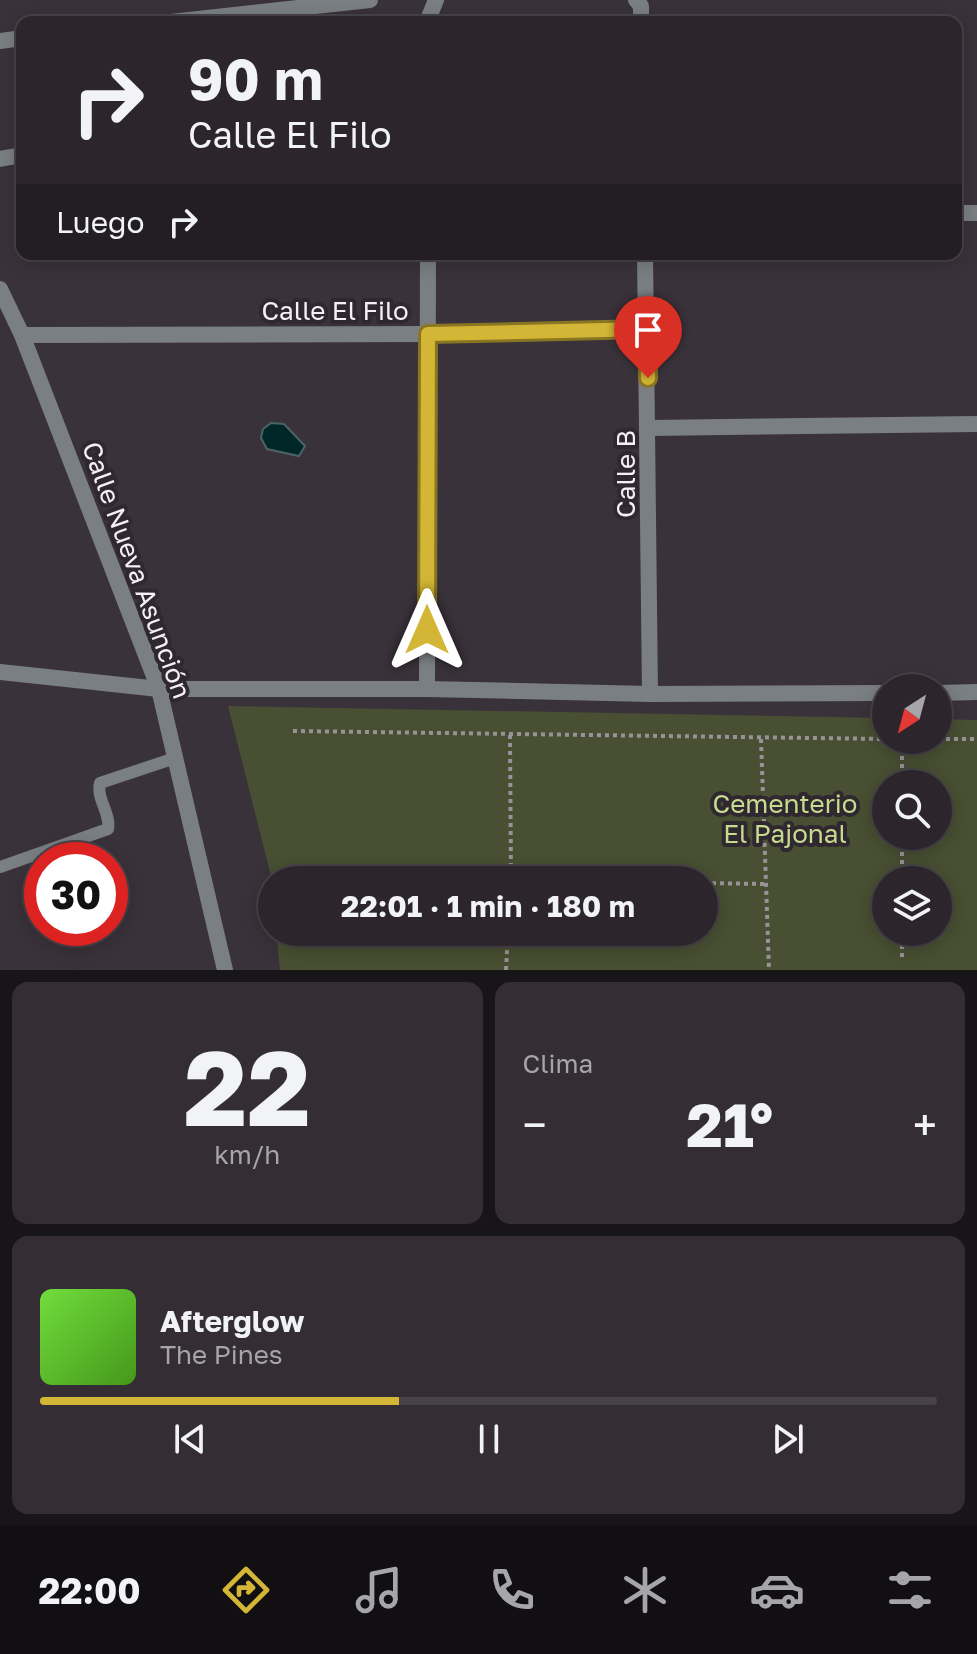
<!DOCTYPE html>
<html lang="es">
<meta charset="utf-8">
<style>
body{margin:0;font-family:"Golos Text",sans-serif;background:#342e34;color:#f1f3f6;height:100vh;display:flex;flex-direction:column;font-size:30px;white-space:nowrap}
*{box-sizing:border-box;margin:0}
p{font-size:26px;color:#a6a5a9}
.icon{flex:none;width:44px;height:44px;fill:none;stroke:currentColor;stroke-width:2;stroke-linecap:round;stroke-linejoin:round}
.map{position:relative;height:970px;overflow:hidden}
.panel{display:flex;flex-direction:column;gap:12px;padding:12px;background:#181518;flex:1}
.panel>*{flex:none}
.hud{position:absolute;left:16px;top:16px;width:946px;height:244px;border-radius:16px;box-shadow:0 4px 20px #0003,0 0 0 2px #484348;background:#2c262c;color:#f1f3f6;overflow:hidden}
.needle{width:52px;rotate:216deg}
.tools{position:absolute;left:872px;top:674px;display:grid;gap:16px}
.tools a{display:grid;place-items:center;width:80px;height:80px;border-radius:50%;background:#2c262c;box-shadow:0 4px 20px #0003,0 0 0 2px #484348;font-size:40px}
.speed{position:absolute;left:24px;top:842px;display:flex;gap:16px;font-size:40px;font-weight:700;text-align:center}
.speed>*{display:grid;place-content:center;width:104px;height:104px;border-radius:50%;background:#2c262c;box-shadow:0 4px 20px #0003,0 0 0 2px #484348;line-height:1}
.speed .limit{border:12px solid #d22;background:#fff;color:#111}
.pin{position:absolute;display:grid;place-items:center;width:68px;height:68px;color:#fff;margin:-82px -34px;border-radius:50% 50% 50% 0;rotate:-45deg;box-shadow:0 0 8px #0007}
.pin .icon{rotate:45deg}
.me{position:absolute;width:88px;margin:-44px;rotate:0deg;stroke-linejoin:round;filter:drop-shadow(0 0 6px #0008)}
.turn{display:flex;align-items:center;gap:28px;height:168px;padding:0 40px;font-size:36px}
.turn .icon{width:104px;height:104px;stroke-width:2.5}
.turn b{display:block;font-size:56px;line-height:68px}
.then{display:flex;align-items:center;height:76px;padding:0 40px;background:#0003;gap:16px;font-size:30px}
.big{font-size:60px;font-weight:700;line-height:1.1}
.panel .widget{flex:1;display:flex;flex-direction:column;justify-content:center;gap:12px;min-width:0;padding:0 28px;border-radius:16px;background:#342e34}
.panel .dial{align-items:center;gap:0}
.dial b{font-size:104px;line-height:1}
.song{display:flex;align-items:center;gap:24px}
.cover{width:96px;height:96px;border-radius:12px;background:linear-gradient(135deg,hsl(100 70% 55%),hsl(100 70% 35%))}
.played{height:8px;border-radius:4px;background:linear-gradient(90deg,#d3b635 40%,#484348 40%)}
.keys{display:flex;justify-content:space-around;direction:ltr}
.heat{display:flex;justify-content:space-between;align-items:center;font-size:44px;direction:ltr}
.panel .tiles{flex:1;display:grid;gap:12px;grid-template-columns:1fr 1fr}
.widget:last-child{grid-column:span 2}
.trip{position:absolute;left:258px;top:866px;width:460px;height:80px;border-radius:40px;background:#2c262c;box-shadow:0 4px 20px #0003,0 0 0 2px #484348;font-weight:700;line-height:80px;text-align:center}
.menu{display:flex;height:128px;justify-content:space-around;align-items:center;background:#120f12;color:#a6a5a9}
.menu .icon{width:56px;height:56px}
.menu .selected{color:#d3b635}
.menu b{font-size:36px;color:#f1f3f6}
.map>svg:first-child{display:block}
.green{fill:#484f32;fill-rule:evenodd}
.water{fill:#002728;stroke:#4a6366;stroke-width:2}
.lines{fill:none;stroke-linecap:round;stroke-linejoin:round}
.path{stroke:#999299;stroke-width:4;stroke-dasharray:4 4;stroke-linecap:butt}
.service{stroke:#7a7f83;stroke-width:12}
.minor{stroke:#7a7f83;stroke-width:16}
.tertiary{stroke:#7a7f83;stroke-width:16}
.route-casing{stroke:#897622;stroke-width:20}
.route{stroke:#d3b635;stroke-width:14}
.labels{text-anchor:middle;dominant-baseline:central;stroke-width:8;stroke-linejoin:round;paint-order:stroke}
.street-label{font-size:26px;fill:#f6f0f6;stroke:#302830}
.park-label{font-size:26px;fill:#c6db8d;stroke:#302830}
</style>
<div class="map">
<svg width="977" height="970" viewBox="0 0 977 970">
<rect width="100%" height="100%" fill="#3a323a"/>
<path class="green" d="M228,706L886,718V740H938V719L977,720V970H280L276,932H704V880H272ZM886,784H938V836H886ZM886,880H938V932H886Z"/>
<path class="water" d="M271,423L284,424L305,446L299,456L267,449L261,438L263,429Z"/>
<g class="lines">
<g class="path">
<path d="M293,731L886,739"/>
<path d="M510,735L511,878"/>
<path d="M761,739L769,970"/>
<path d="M938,739H977"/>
<path d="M902,784V740"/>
<path d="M303,873L590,880"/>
<path d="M902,880V836"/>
<path d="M704,883L766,884"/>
<path d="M902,957V932"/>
<path d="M506,970L508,932"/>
</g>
<path class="service" d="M0,867L108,829C111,813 96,799 100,783L175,758"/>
<g class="minor">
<path d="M636,0L641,6V22"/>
<path d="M171,22L370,0"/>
<path d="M427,22L436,0"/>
<path d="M0,41L22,38"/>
<path d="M0,159L22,155"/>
<path d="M956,213H977"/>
<path d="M645,254L650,694"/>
<path d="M22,335L428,334L647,329"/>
<path d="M649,428L977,424"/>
<path d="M0,672L159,689H427L650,694L886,693"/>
<path d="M427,689L428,254"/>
<path d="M938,693L977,692"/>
</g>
<path class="tertiary" d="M0,289L22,335L159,689L225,970"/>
</g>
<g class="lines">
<g class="route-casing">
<path id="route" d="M427,630L428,334L647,329L648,378"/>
</g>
<use href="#route" class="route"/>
</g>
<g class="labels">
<g class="street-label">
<text x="335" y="310">Calle El Filo</text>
<text transform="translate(625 474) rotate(-90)">Calle B</text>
<text transform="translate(137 570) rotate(70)">Calle Nueva Asunción</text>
</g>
<g class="park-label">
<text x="785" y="803">Cementerio<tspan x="785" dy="30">El Pajonal</tspan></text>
</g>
</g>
</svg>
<div class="tools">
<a><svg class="needle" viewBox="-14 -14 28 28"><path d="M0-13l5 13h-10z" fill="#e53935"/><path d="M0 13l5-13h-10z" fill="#a6a5a9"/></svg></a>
<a><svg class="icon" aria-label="search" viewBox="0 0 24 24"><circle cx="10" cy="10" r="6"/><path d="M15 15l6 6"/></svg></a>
<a><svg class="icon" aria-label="layers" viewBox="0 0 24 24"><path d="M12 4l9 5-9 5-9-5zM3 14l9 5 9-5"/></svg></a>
</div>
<div class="speed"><div class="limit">30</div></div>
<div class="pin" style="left:648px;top:378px;background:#d93025"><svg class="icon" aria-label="arrive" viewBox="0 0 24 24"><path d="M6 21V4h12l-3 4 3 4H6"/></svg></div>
<svg class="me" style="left:427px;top:630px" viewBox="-20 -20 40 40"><path d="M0-17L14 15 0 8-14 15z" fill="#d3b635" stroke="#fff" stroke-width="4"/></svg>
<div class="trip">22:01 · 1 min · 180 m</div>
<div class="hud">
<div class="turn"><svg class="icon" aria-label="right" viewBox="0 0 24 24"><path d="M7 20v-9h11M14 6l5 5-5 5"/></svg><div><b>90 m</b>Calle El Filo</div></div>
<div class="then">Luego<svg class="icon" aria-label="right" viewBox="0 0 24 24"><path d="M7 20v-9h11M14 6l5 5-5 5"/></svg></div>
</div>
</div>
<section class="panel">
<div class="tiles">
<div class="widget dial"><b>22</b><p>km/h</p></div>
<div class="widget"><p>Clima</p>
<div class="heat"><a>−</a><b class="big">21°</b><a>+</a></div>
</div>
<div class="widget">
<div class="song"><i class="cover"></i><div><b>Afterglow</b><p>The Pines</p></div></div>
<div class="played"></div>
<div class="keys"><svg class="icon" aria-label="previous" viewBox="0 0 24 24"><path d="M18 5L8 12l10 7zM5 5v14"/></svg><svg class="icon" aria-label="pause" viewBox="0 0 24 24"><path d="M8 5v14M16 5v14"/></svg><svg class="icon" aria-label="next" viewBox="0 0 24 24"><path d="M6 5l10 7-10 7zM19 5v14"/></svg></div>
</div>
</div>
</section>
<nav class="menu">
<b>22:00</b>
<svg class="icon selected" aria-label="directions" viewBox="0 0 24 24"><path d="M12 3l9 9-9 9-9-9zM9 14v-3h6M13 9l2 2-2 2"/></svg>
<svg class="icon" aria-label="music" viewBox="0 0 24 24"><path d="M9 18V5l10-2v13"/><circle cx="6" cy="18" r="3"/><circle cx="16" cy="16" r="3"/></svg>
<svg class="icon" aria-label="phone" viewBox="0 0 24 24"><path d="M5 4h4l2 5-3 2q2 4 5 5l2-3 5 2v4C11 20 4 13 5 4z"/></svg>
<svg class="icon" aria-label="climate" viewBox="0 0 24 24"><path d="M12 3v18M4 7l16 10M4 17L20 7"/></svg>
<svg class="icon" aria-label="car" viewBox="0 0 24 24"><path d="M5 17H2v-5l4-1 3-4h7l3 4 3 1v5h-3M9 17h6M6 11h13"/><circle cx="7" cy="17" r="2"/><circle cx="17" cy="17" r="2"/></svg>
<svg class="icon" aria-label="filters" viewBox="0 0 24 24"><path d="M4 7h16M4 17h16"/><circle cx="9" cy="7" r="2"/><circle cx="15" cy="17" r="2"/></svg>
</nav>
